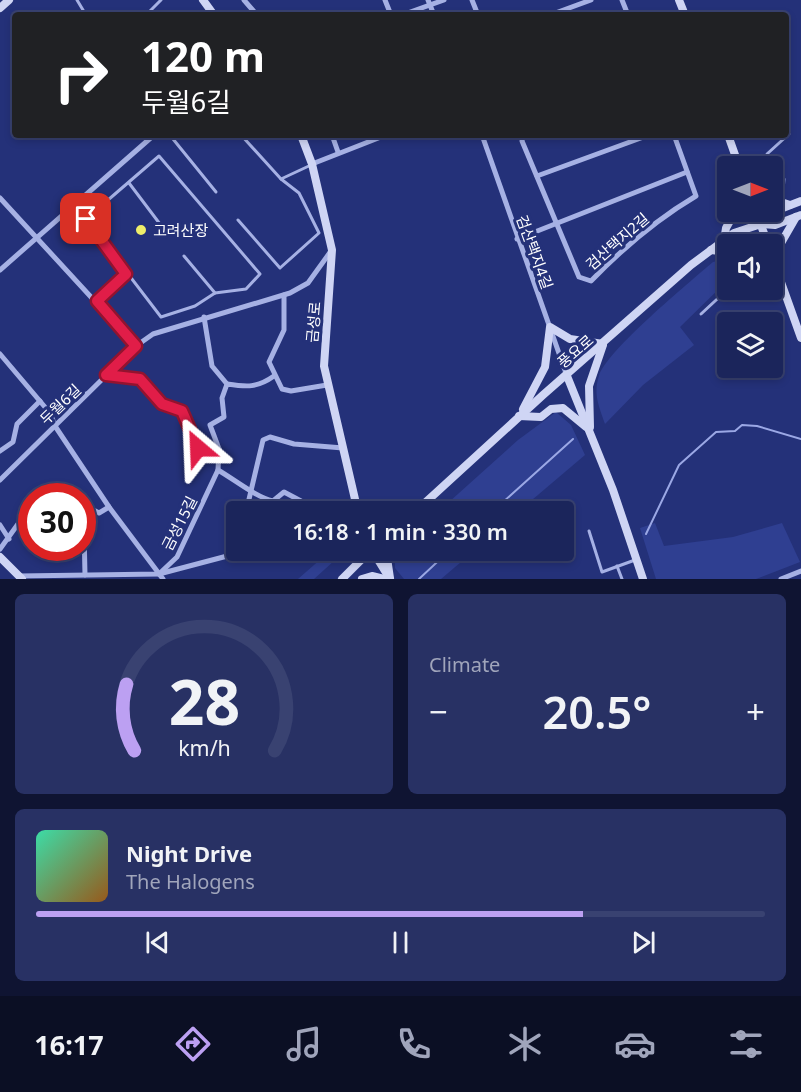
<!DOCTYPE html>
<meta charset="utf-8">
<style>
body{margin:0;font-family:"Noto Sans","Noto Sans KR",sans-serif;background:#283164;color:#f1f3f6;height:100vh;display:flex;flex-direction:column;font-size:22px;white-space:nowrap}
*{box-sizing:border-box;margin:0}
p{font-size:20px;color:#a0a5bb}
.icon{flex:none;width:33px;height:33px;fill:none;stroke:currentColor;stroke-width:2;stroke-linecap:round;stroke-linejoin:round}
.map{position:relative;height:579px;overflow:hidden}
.drawer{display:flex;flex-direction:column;gap:15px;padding:15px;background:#0f1432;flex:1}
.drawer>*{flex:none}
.guide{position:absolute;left:12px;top:12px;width:777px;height:126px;border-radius:6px;box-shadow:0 3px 9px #0003,0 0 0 2px #394271;background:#202124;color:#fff;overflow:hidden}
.needle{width:39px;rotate:90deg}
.buttons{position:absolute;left:717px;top:156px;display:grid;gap:12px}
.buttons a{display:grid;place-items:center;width:66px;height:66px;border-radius:6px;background:#1b255b;box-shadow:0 3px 9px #0003,0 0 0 2px #394271;font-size:30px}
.speed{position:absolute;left:18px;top:483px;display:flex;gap:12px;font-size:30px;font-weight:700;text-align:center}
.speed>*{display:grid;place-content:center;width:78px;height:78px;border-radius:50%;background:#1b255b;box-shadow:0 3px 9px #0003,0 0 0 2px #394271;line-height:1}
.speed .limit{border:9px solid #d22;background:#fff;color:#111}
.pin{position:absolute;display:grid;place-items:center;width:51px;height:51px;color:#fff;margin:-26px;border-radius:12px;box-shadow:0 3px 9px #0006}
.me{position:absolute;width:66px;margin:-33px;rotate:334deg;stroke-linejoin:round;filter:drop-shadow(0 0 4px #0008)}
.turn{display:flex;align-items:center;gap:21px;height:126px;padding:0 30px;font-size:27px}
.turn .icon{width:78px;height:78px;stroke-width:2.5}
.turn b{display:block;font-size:42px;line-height:51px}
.big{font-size:45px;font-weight:600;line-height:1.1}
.drawer .card{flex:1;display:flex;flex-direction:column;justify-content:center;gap:9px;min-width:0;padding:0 21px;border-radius:9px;background:#283164}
.drawer .dial{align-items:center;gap:0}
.dial svg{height:156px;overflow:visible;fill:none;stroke:#394271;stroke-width:7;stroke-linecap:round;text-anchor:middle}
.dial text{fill:#f1f3f6;stroke:none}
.song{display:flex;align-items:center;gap:18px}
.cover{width:72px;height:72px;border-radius:9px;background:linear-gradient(135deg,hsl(160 70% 55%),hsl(30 70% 35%))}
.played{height:6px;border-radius:3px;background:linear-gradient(90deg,#bca0f2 75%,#394271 75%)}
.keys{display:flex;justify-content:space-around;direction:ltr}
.heat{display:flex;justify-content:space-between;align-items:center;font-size:33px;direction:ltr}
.drawer .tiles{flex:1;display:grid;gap:15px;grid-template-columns:1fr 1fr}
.card:last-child{grid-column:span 2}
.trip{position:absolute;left:226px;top:501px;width:348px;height:60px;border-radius:6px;background:#1b255b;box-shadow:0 3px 9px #0003,0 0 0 2px #394271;font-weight:600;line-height:60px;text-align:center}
.tabs{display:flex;height:96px;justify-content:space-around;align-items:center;background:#0b0f24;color:#a0a5bb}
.tabs .icon{width:42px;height:42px}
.tabs .selected{color:#bca0f2}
.tabs b{font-size:27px;color:#f1f3f6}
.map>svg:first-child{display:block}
.green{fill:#2f3f91}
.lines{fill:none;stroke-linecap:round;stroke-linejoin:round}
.stream{stroke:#9ba8e5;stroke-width:2}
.lane{stroke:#a6b1e4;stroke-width:3}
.street{stroke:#a6b1e4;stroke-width:5}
.secondary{stroke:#cfd5f4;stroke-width:8}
.route-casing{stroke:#92132f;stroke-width:15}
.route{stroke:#e11d48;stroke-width:10}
.poi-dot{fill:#eeee6a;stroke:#243179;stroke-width:2}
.labels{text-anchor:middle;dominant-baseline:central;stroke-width:6;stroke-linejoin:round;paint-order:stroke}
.poi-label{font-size:15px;fill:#fff;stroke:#243179;text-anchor:start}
.street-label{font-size:15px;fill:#fff;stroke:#243179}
</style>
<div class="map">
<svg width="801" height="579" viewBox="0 0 801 579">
<rect width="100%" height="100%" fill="#243179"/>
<g class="green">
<path d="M727,259V281L680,327L694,345L643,385L605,424C599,406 593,394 599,376C606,351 690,282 713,262Z"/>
<path d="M556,412L571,425L585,455L519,511H439L518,440Z"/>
<path d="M655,523L664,546L733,537L782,523L800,562L756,579H656L640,528Z"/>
<path d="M330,551H345L314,579H298Z"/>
<path d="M395,551L396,550L474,551L441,579H404L395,568Z"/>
</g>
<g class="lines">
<g class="stream">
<path d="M492,512L573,439"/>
<path d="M646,534L679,465L716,432L735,431L742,425L757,426L801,439"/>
<path d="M419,579L450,550"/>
</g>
<g class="lane">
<path d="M77,0L86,15"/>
<path d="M146,15L161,0"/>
<path d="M178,135L173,139L216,192"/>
<path d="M241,135L281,179"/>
<path d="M159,156L260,274L246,289L215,293L195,306L161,317L86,219Z"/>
<path d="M129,183L166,232"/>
<path d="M782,201L784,179L767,154L789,134"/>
<path d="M238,220L280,268L319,233L299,193L281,179L311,165"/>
<path d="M184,256L215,293"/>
<path d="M97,301L126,274"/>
<path d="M701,314L728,289"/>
<path d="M51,412L61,397L87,393"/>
<path d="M589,531L602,572L635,560"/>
<path d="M617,566L622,579"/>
</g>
<g class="street">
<path d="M244,0L257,15"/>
<path d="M385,0L391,15"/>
<path d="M428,0L434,15"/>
<path d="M472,0L478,15"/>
<path d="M622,0L628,15"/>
<path d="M402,15L444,0"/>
<path d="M550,15L591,0"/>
<path d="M332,135L338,152"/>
<path d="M482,135L567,376"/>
<path d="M523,135L522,141L579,277L591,281C623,248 657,219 696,196L674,135"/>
<path d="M312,164L386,135"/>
<path d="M537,176L649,135"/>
<path d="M0,198L136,346"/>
<path d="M517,239L687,172"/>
<path d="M0,270L154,135"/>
<path d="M284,295V330L269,362L282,389L291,391L327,385"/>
<path d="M204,317L212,366L227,384"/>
<path d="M0,354L50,413L55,426L109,507L163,579"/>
<path d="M106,375L140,379L162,404L182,411L198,448L219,449"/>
<path d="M0,451L13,442L17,424L40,401"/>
<path d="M218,470C235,480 256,497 273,501L284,492L301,501"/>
<path d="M0,480L136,346L153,334L290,293L308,283L331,251"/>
<path d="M82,500L88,507L84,529L85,575"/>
<path d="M88,507L99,513L109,507"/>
<path d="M246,512L263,440L270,437L294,444L343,448"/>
<path d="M0,525L9,539"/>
<path d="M0,549L23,517L29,498H32"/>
<path d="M234,554L237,542"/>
<path d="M159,574L177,557L218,470L219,449L210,425L224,417L222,398L227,384C247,387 257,388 274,376"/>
<path d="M19,576L159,574L250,550"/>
<path d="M781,579L801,571"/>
</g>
<g class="secondary">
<path d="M203,0L214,15"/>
<path d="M679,0L685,15"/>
<path d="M0,8L9,0"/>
<path d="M301,135L312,164L332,250L324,366L358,512"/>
<path d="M728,135L739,166"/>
<path d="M772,199L790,205"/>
<path d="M756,212L768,244"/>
<path d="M761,224L770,213L801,201"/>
<path d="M724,241L726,228L735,212"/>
<path d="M711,250L728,252"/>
<path d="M772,257L801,338"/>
<path d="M773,257L796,217"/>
<path d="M567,376L613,490L643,579"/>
<path d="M523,409L545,367L550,327L570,339L603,344"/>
<path d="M519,416L541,417L551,409L563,408L586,427"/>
<path d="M590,427L589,386L603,345"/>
<path d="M415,512L543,395L691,265L734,233L761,224L775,225L801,215"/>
<path d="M372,550L390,579"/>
<path d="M389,550L387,558L390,578"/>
<path d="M0,557L22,579"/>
<path d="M342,579L371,550"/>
<path d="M362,579L372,576L384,579"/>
</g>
</g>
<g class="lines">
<g class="route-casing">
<path id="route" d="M86,219L126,274L97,301L136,346L106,375L140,379L162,404L182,411L198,448"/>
</g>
<use href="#route" class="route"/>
</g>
<circle class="poi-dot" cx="141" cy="230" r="6"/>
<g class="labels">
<g class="poi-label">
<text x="153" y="230">고려산장</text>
</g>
<g class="street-label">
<text transform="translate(617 241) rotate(-41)">검산택지2길</text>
<text transform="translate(535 252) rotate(70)">검산택지4길</text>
<text transform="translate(313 322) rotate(-85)">금성로</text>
<text transform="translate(575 351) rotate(-41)">풍요로</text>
<text transform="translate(60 404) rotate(-44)">두월6길</text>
<text transform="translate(179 523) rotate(-63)">금성15길</text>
</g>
</g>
</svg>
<div class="buttons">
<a><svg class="needle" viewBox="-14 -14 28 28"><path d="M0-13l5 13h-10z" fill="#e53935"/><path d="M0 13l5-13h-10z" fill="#a0a5bb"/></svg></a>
<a><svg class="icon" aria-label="sound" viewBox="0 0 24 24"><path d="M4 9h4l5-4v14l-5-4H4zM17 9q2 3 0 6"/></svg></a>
<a><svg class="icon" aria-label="layers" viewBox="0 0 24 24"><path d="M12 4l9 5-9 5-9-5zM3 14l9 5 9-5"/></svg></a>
</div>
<div class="speed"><div class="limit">30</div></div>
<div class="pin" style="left:86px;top:219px;background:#d93025"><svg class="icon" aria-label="arrive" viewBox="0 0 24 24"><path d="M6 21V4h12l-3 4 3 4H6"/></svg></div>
<svg class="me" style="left:198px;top:448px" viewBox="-20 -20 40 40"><path d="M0-17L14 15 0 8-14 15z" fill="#e11d48" stroke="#fff" stroke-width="4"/></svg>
<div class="trip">16:18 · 1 min · 330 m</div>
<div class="guide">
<div class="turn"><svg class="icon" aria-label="right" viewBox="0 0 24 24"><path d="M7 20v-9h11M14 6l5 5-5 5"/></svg><div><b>120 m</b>두월6길</div></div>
</div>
</div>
<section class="drawer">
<div class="tiles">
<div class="card dial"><svg viewBox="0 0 100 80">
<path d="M14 69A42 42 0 1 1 86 69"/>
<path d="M14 69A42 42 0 0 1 10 35" stroke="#bca0f2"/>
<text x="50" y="56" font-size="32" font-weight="700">28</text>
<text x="50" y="72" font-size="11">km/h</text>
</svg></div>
<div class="card"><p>Climate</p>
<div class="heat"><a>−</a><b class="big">20.5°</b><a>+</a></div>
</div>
<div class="card">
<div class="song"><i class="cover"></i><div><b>Night Drive</b><p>The Halogens</p></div></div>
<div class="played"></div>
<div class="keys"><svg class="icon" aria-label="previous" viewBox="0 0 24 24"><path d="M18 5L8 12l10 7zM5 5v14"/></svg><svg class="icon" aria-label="pause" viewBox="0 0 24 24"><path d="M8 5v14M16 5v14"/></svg><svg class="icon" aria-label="next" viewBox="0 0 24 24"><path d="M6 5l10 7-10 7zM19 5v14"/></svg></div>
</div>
</div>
</section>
<nav class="tabs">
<b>16:17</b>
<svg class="icon selected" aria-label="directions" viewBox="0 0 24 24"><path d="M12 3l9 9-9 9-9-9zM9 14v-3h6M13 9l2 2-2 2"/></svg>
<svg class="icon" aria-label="music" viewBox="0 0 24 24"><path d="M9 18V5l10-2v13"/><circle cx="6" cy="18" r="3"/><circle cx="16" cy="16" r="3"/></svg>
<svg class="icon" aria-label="phone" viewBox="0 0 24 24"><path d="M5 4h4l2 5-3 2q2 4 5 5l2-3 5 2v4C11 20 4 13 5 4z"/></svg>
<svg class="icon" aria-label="climate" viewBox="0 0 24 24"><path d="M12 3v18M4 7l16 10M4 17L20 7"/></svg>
<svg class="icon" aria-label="car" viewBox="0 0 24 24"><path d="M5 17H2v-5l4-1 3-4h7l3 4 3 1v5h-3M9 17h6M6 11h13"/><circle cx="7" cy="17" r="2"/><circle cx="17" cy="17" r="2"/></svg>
<svg class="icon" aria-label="filters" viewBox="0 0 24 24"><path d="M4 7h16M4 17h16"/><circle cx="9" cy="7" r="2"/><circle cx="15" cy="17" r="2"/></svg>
</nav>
